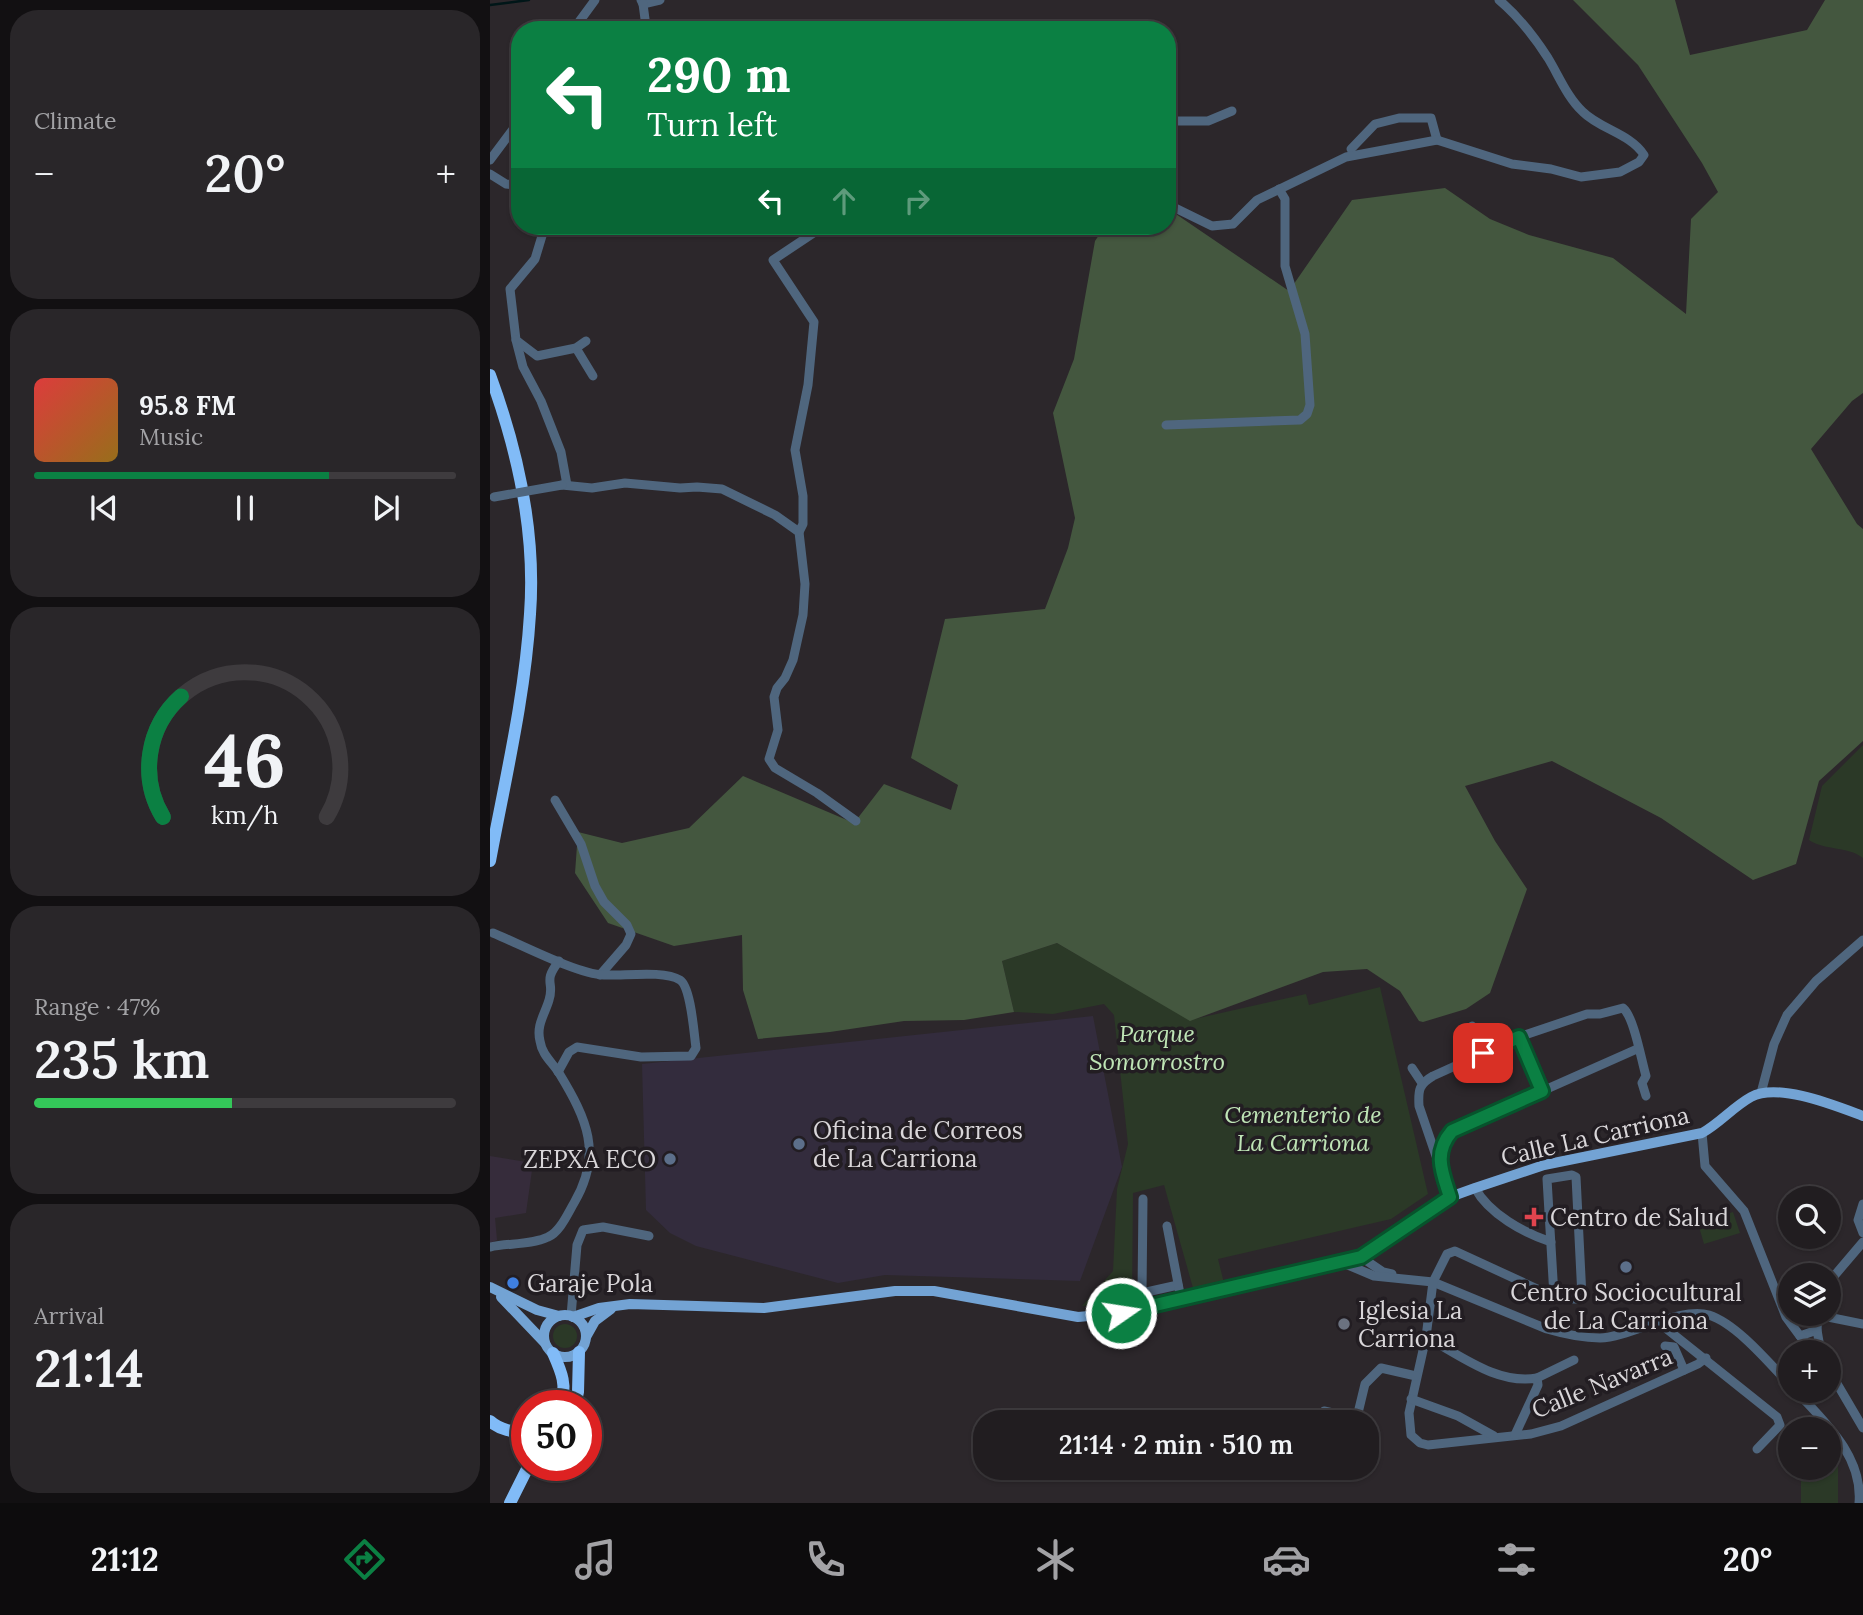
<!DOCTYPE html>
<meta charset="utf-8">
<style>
body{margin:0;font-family:Lora,serif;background:#292629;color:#f1f3f6;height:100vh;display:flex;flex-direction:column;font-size:26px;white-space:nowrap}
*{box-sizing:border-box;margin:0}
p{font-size:23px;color:#a2a2a5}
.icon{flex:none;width:38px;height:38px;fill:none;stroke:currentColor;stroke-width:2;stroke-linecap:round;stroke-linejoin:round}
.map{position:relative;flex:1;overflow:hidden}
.side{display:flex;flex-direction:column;gap:10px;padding:10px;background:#121012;width:490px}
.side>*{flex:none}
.banner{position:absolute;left:21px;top:21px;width:665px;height:214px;border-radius:28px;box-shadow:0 2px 5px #0004,0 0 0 2px #3e3b3e;background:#0b8043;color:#fff;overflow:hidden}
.buttons{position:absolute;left:1288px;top:1186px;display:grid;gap:14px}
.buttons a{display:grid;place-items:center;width:63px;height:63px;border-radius:50%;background:#211d20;box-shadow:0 2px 5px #0004,0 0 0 2px #3e3b3e;font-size:35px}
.speed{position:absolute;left:21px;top:1390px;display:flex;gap:14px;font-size:35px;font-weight:700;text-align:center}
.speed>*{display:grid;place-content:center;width:91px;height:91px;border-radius:50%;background:#211d20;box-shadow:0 2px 5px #0004,0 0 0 2px #3e3b3e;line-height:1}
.speed .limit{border:10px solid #d22;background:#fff;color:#111}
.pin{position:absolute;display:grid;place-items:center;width:60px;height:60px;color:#fff;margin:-30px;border-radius:14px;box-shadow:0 4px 10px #0006}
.me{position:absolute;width:77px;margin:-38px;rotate:77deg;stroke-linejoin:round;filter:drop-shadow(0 0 5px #0008)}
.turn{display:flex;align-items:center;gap:24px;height:147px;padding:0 21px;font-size:32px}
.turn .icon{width:91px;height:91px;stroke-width:2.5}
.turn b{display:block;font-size:49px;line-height:60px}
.lanes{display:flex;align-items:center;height:66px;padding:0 21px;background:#0003;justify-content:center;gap:35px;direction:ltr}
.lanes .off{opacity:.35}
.big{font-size:52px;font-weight:600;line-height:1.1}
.side .tile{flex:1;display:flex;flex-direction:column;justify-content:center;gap:10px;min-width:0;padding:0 24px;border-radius:28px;background:#292629}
.side .dial{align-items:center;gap:0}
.dial svg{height:182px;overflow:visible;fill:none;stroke:#3e3b3e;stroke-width:7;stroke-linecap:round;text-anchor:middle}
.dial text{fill:#f1f3f6;stroke:none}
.song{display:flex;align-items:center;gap:21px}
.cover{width:84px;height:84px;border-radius:10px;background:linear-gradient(135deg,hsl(0 70% 55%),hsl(40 70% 35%))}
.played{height:7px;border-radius:4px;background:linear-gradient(90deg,#0b8043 70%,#3e3b3e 70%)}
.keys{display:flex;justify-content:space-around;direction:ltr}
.heat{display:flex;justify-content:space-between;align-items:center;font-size:38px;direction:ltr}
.charge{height:10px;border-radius:5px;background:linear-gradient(90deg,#34c759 47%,#3e3b3e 0)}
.trip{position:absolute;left:483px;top:1410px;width:406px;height:70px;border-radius:28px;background:#211d20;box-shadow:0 2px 5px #0004,0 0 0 2px #3e3b3e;font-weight:600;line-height:70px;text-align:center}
.tab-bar{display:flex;height:112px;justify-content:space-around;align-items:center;background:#0d0c0d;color:#a2a2a5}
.tab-bar .icon{width:49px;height:49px}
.tab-bar .on{color:#0b8043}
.tab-bar b{font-size:32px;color:#f1f3f6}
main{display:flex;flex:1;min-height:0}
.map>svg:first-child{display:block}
.commercial{fill:#332c3d}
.industrial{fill:#362c3b}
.green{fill:#2b3927}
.forest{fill:#44573f}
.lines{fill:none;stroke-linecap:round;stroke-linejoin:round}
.stream{stroke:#001618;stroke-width:2.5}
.minor{stroke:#4f667e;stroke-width:9}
.major{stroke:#73a3d4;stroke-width:10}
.highway{stroke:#81bbf7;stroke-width:12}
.minor-bridge{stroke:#4f667e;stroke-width:9}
.route-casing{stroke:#07532c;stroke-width:18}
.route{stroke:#0b8043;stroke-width:12}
.service-dot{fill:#5c6f8a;stroke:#221d22;stroke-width:2.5}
.health-dot{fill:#e0444e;stroke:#221d22;stroke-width:2.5}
.shop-dot{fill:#3f7fe0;stroke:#221d22;stroke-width:2.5}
.worship-dot{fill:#6b7280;stroke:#221d22;stroke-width:2.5}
.labels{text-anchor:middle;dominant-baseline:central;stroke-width:7;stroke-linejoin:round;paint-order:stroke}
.park-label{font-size:24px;font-style:italic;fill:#bfe5b6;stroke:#221d22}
.poi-label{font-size:24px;fill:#d9d6d9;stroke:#221d22;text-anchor:start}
.street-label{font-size:24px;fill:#d9d6d9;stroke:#221d22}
</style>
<main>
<section class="side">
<div class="tile"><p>Climate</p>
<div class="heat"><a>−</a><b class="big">20°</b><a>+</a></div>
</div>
<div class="tile">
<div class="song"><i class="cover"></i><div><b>95.8 FM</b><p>Music</p></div></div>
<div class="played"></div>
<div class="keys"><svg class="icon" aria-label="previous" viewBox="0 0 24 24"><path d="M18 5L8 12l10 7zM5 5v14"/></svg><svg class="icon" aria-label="pause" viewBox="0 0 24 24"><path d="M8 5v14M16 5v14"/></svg><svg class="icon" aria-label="next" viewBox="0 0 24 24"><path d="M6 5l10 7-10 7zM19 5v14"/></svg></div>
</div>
<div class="tile dial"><svg viewBox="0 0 100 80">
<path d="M14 69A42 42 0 1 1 86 69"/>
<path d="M14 69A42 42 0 0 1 22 16" stroke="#0b8043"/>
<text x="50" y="56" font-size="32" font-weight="700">46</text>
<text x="50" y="72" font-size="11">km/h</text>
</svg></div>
<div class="tile"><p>Range · 47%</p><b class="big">235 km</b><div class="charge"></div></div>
<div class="tile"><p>Arrival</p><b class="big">21:14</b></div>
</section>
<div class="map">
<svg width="1373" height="1503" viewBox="0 0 1373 1503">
<rect width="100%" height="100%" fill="#2c272b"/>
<path class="commercial" d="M603,1016L632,1167L590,1281L395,1275L348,1283L206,1246L180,1233L156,1210L152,1064Z"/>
<path class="industrial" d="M0,1156L43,1163L36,1213L5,1218L7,1240L0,1243Z"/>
<g class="green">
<path d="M1373,745V858C1358,846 1336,851 1319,840L1332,786Z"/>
<path d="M567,943L700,1020L816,994L819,1005L890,987L938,1194L901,1219L728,1259L734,1283L703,1288L674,1185L643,1193L642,1301L592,1306L623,1271L627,1189L638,1144L624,1015L614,1004L563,1014L524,1012L512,961Z"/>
<path d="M1243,1212L1250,1233L1214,1244L1208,1223Z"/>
<circle cx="75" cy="1336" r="12"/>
<path d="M1339,1466H1348V1503H1311V1468H1339Z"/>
</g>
<path class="forest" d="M1083,0H1185L1200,55L1317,30L1335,0H1373V393L1362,401L1321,449L1367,524L1373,529V741L1329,781L1306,864L1263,880L1171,818L1062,761L975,786L1005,841L1037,889L1000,993L976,1009L933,1022L929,1021L910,991L877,969L833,972L700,1021L567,943L512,961L524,1012L474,1020L414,1021L340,1032L268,1039L253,990L252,935L184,946L118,923L85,873L88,832L132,843L199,828L253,776L364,823L394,784L461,810L468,785L421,758L455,619L555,609L578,548L585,518L563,413L584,359L605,241L615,226H677V208L799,291L862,200L955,188L1000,219L1039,235L1123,258L1196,314L1201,219L1228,192L1212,163L1148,65Z"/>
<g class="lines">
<path class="stream" d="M0,5L39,0"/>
<g class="minor">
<path d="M151,0L153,4L170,0"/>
<path d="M153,4L155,19"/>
<path d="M83,30L105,0"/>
<path d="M677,121H718L742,111"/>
<path d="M861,149L885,124L909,118H941L947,140"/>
<path d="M0,160L30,120"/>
<path d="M0,174L16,184L30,186"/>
<path d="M677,204L722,226L743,224L767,200L856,157L947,140L1022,164L1061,169L1091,177L1130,172L1149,162L1154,155C1141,134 1110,129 1093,112C1077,97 1069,76 1058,58C1045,38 1027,15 1009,0"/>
<path d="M55,226L45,259L20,289L26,340L47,356L86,348L96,341"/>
<path d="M26,340L33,367L51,401L71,452L77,485"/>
<path d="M86,348L103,376"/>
<path d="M676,425L810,420L817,414L820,405L815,334L795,266V199L789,189"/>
<path d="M72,485L102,488L135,483L190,488L207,487L232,489L285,515L309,532L315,584L313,615L303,660L295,678L287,688L284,697L288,730L279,759L285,768L327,793L366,821"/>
<path d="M309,532L313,524V496L305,450L318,385L324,322L283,260L334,226"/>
<path d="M65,800L91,844L105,886L114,902L137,925L141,934L136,945L110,975"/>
<path d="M3,933C30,944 87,974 114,975C134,976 174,970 190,980C201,987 204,1034 206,1048L201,1056L151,1057L87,1047L79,1052L68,1072"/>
<path d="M982,1026L994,1053"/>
<path d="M1029,1037L1052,1091"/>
<path d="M922,1068L932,1083"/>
<path d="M1271,1093L1284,1044L1297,1015L1326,981L1373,940"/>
<path d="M1212,1133L1215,1166L1254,1211L1296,1317L1310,1336L1327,1330"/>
<path d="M949,1160L950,1150L962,1131L1147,1049"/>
<path d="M985,1188C999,1214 1034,1233 1061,1242"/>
<path d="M960,1197L929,1106C928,1090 929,1084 943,1076L1029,1037L1097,1014H1110L1133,1008C1144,1017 1151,1059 1156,1076L1152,1083L1156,1096"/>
<path d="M653,1199L652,1293L688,1285"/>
<path d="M1373,1204L1368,1220L1373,1233"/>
<path d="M677,1226L691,1299"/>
<path d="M0,1247C18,1243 41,1245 58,1237C70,1232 78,1213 84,1203C113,1154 97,1119 69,1073C62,1062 52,1055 50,1041C46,1025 55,1014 59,1000C65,981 52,983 69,961"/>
<path d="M871,1257L893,1272L902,1274"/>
<path d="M853,1263L884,1276L943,1282L1057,1329C1074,1334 1092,1338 1110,1338C1141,1337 1190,1306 1219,1315C1247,1324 1280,1364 1300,1385"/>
<path d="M1339,1282L1373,1242"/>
<path d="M1064,1296L1057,1179L1082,1175L1086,1177L1092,1297L1090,1299H1069L965,1251L957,1254L943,1282L936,1337L919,1413L921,1435L930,1443L938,1445L1041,1434L1071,1426L1208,1364L1216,1358"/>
<path d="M81,1316L87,1245L93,1230L113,1227L159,1236"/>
<path d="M1168,1322L1287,1417L1290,1425L1267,1449"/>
<path d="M1310,1336L1326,1353"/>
<path d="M936,1337C970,1355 1007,1385 1047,1378L1048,1385L1025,1435"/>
<path d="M1175,1346L1184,1347L1194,1370"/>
<path d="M1331,1353L1327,1330L1328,1315L1373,1324"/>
<path d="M1339,1370L1373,1428"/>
<path d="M1047,1378L1084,1360"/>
<path d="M1306,1391C1335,1422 1373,1456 1369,1503"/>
<path d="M921,1399L968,1416L1004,1436"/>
<path d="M834,1411L861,1417L868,1413L875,1384L891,1368L926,1376"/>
</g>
<g class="major">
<path d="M0,1287L47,1310L69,1316"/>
<path d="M11,1297L54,1342"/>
<circle cx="75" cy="1336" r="21"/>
<path d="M83,1317L109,1308L140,1304L274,1308L405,1291H444L588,1317L631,1313L853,1263L880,1252L960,1197L985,1188L1054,1165L1212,1133C1230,1123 1243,1107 1261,1097C1288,1082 1346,1106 1373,1116"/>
<path d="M96,1337L105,1321L121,1309"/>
</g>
<g class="highway">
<path d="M0,375C28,451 46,533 40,614C35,697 15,780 0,861"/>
<path d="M63,1353C71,1371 78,1386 70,1405"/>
<path d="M85,1405L88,1392L89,1352"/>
<path d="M0,1421C10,1430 23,1432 37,1433"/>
<path d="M20,1503L39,1465"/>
</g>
<path class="minor-bridge" d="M4,497L72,485"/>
</g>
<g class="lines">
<g class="route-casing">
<path id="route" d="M631,1313L871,1257L960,1197C952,1172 943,1153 962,1131L1052,1091L1029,1037L993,1053"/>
</g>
<use href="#route" class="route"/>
</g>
<g class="service-dot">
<circle cx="309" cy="1144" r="7"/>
<circle cx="180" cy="1159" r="7"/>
<circle cx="1136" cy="1267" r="7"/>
</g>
<path class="health-dot" d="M1040.5 1206.5h7v7h7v7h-7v7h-7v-7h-7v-7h7z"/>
<circle class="shop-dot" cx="23" cy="1283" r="7"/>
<circle class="worship-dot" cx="854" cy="1324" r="7"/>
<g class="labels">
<g class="park-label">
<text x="667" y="1033">Parque<tspan x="667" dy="28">Somorrostro</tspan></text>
<text x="813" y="1114">Cementerio de<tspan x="813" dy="28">La Carriona</tspan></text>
</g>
<g class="poi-label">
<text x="323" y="1130">Oficina de Correos<tspan x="323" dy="28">de La Carriona</tspan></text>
<text x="166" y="1159" text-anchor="end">ZEPXA ECO</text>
<text x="1060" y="1217">Centro de Salud</text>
<text x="37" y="1283">Garaje Pola</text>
<text x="1136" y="1292" text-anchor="middle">Centro Sociocultural<tspan x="1136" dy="28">de La Carriona</tspan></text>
<text x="868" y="1310">Iglesia La<tspan x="868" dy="28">Carriona</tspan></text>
</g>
<g class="street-label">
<text transform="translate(1105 1136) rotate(-13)">Calle La Carriona</text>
<text transform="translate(1112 1383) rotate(-22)">Calle Navarra</text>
</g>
</g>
</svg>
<div class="buttons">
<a><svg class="icon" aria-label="search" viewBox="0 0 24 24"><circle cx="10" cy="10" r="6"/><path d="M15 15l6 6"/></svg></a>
<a><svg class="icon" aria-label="layers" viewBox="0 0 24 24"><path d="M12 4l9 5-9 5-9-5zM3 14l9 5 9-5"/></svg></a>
<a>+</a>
<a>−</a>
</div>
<div class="speed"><div class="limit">50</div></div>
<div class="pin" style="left:993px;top:1053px;background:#d93025"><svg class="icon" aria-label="arrive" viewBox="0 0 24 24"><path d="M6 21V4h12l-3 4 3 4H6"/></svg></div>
<svg class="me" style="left:631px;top:1313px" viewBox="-20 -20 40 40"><circle r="17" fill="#0b8043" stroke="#fff" stroke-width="3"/><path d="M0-11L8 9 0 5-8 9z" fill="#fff"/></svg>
<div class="trip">21:14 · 2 min · 510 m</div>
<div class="banner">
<div class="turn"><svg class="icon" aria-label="left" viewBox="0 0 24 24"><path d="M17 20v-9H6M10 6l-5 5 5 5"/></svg><div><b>290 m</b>Turn left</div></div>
<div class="lanes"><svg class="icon" aria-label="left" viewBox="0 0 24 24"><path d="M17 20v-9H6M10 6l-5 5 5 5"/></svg><svg class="icon off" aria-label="ahead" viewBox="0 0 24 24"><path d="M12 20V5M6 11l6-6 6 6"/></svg><svg class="icon off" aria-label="right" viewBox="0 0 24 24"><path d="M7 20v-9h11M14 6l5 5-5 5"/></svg></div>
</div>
</div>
</main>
<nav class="tab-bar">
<b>21:12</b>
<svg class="icon on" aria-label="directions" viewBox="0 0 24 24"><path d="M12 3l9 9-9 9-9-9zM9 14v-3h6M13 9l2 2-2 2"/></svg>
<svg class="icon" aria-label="music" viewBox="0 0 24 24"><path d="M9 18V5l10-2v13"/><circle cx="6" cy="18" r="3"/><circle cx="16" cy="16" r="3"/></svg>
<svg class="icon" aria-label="phone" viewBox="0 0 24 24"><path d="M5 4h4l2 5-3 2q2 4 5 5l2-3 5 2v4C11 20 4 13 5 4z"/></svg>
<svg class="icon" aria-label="climate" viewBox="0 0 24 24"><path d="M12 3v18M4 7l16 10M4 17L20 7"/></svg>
<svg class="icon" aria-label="car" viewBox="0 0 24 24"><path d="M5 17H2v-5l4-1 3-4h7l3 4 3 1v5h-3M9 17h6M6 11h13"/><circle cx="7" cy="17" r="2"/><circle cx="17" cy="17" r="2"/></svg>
<svg class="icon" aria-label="filters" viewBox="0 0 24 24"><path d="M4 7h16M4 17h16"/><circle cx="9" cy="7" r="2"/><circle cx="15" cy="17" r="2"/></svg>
<b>20°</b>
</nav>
